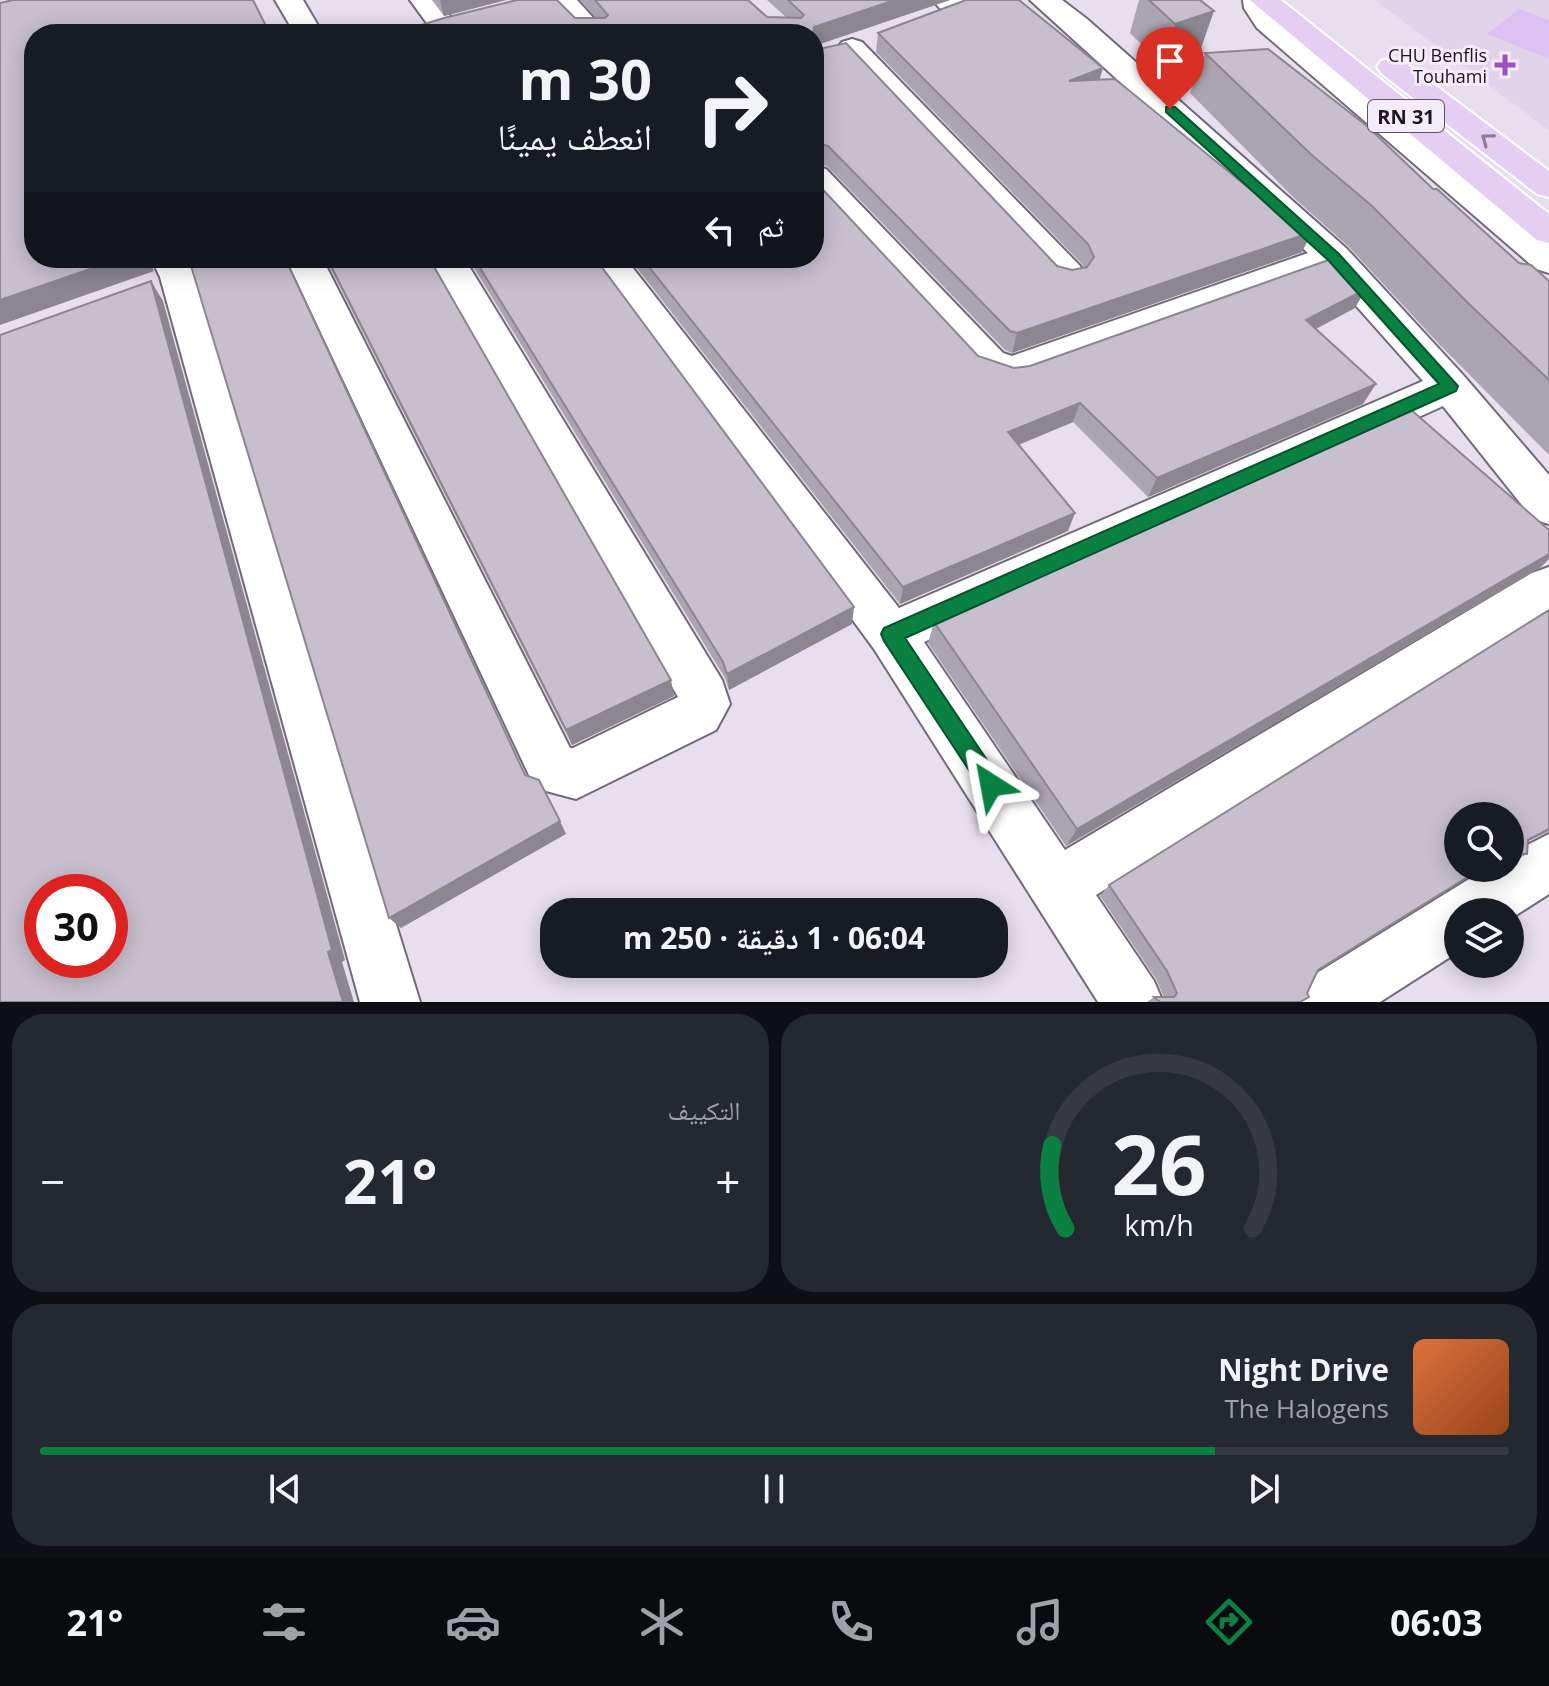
<!DOCTYPE html>
<html lang="ar">
<meta charset="utf-8">
<style>
body{margin:0;font-family:"Open Sans","Noto Naskh Arabic",sans-serif;background:#242831;color:#f1f3f6;direction:rtl;height:100vh;display:flex;flex-direction:column;font-size:30px;white-space:nowrap}
*{box-sizing:border-box;margin:0}
p{font-size:26px;color:#9ea1a6}
.icon{flex:none;width:44px;height:44px;fill:none;stroke:currentColor;stroke-width:2;stroke-linecap:round;stroke-linejoin:round}
.map{position:relative;height:1002px;overflow:hidden;direction:ltr}
.sheet{display:flex;flex-direction:column;gap:12px;padding:12px;background:#0d0f14;flex:1}
.sheet>*{flex:none}
.hud{position:absolute;left:24px;top:24px;width:800px;height:244px;border-radius:32px;box-shadow:0 4px 20px #0003;direction:rtl;background:#171b24;color:#f1f3f6;overflow:hidden}
.buttons{position:absolute;left:1444px;top:802px;display:grid;gap:16px}
.buttons a{display:grid;place-items:center;width:80px;height:80px;border-radius:50%;background:#171b24;box-shadow:0 4px 20px #0003;font-size:40px}
.speed{position:absolute;left:24px;top:874px;display:flex;gap:16px;font-size:40px;font-weight:700;text-align:center}
.speed>*{display:grid;place-content:center;width:104px;height:104px;border-radius:50%;background:#171b24;box-shadow:0 4px 20px #0003;line-height:1}
.speed .limit{border:12px solid #d22;background:#fff;color:#111}
.pin{position:absolute;display:grid;place-items:center;width:68px;height:68px;color:#fff;margin:-82px -34px;border-radius:50% 50% 50% 0;rotate:-45deg;box-shadow:0 0 8px #0007}
.pin .icon{rotate:45deg}
.me{position:absolute;width:88px;margin:-44px;rotate:326deg;stroke-linejoin:round;filter:drop-shadow(0 0 6px #0008)}
.turn{display:flex;align-items:center;gap:28px;height:168px;padding:0 40px;font-size:36px}
.turn .icon{width:104px;height:104px;stroke-width:2.5}
.turn b{display:block;font-size:56px;line-height:68px}
.then{display:flex;align-items:center;height:76px;padding:0 40px;background:#0003;gap:16px;font-size:30px}
.big{font-size:60px;font-weight:700;line-height:1.1}
.sheet .card{flex:1;display:flex;flex-direction:column;justify-content:center;gap:12px;min-width:0;padding:0 28px;border-radius:32px;background:#242831}
.sheet .dial{align-items:center;gap:0}
.dial svg{height:208px;overflow:visible;fill:none;stroke:#363941;stroke-width:7;stroke-linecap:round;text-anchor:middle}
.dial text{fill:#f1f3f6;stroke:none}
.song{display:flex;align-items:center;gap:24px}
.cover{width:96px;height:96px;border-radius:12px;background:linear-gradient(135deg,hsl(20 70% 55%),hsl(20 70% 35%))}
.played{height:8px;border-radius:4px;background:linear-gradient(90deg,#0b8043 80%,#363941 80%)}
.keys{display:flex;justify-content:space-around;direction:ltr}
.heat{display:flex;justify-content:space-between;align-items:center;font-size:44px;direction:ltr}
.sheet .tiles{flex:1;display:grid;gap:12px;grid-template-columns:1fr 1fr}
.card:last-child{grid-column:span 2}
.trip{position:absolute;left:540px;top:898px;width:468px;height:80px;border-radius:32px;background:#171b24;box-shadow:0 4px 20px #0003;font-weight:700;line-height:80px;text-align:center;direction:rtl}
.menu{display:flex;height:128px;justify-content:space-around;align-items:center;background:#090b0e;color:#9ea1a6}
.menu .icon{width:56px;height:56px}
.menu .current{color:#0b8043}
.menu b{font-size:36px;color:#f1f3f6}
.map>svg:first-child{display:block}
.built{fill:#e0d3ea}
.green{fill:#ddc2f1}
.lines{fill:none;stroke-linecap:round;stroke-linejoin:round}
.minor-casing{stroke:#726a78;stroke-width:4}
.major-casing{stroke:#fff;stroke-width:4}
.minor{fill:#fff;fill-rule:evenodd}
.major{fill:#e4cff3;fill-rule:evenodd}
.wall{fill:#aba4b1}
.shaded-wall{fill:#8b8690}
.building{fill:#c7bfce;stroke:#8b8690;stroke-width:2;fill-rule:evenodd}
.oneway{stroke:#8a7d93}
.route{fill:#0b8043;stroke:#07532c;stroke-width:2}
.poi-dot{fill:#9951c4;stroke:#f4ebfb;stroke-width:3}
.labels{text-anchor:middle;dominant-baseline:central;stroke-width:6;stroke-linejoin:round;paint-order:stroke}
.far-poi-label{font-size:18px;fill:#1b181d;stroke:#f4ebfb;text-anchor:end}
.shield{fill:#f4ebfb;stroke:#5c5760;stroke-width:2}
.shield-label{font-size:20px;font-weight:bold;fill:#1b181d}
</style>
<div class="map">
<svg width="1549" height="1002" viewBox="0 0 1549 1002">
<rect width="100%" height="100%" fill="#e7deee"/>
<path class="built" d="M1375,0H1549V130Z"/>
<path class="green" d="M1519,9L1549,20V59L1487,34Z"/>
<g class="lines">
<g class="minor-casing">
<g id="minor">
<path d="M275,0H303L323,34H295Z"/>
<path d="M410,0H438L458,27L451,34L434,33Z"/>
<path d="M547,0H577L608,34H578Z"/>
<path d="M933,0H965L973,9L969,15C954,19 942,13 933,0Z"/>
<path d="M1030,0H1062L1087,19L1347,249L1464,376L1549,475V524L1533,519L1443,406L924,642L1065,850L1532,573L1549,567V611L1096,895L1154,981L1163,1002H1098L874,649L588,258H625L899,608L1423,381L1327,273L1024,383L1010,385L975,373L814,196V166L826,169L1003,353L1012,356L1308,253Z"/>
<path d="M1243,0H1271L1278,16L1549,242V273L1536,269L1257,28L1244,8Z"/>
<path d="M852,39L862,42L1080,266L1085,275L1080,284L1067,287L1054,284L842,54L837,48L842,42Z"/>
<path d="M151,258H187L196,277L420,1002H360L160,277Z"/>
<path d="M286,258H322L570,748H573L678,697L428,258H464L722,680L730,704L716,730L576,799L535,788Z"/>
<path d="M1549,834V894L1510,919V912H1458V952L1380,1002H1295L1304,981L1487,868H1510V854Z"/>
</g>
</g>
<g class="major-casing">
<g id="major">
<path d="M1250,0H1281L1549,214V243L1537,240Z"/>
<path d="M1392,58L1403,61L1549,171V197L1537,194L1381,73L1377,67L1381,61Z"/>
</g>
</g>
<use href="#minor" class="minor"/>
<use href="#major" class="major"/>
</g>
<g class="wall">
<path d="M432,0H506L444,16Z"/>
<path d="M580,0H748L767,17H786L767,0H950L814,46V34H392L575,18H596Z"/>
<path d="M1139,0H1200V51L1162,65L1130,33Z"/>
<path d="M878,33L1100,79L1302,252L1012,353L1005,350L827,166L815,163L814,49L1057,266L1072,270L1084,268L1082,264L876,52Z"/>
<path d="M1205,53L1433,189L1519,263L1549,281V455L1439,344L1349,247L1294,198L1190,93Z"/>
<path d="M325,258H429L674,696L572,745Z"/>
<path d="M468,258H595L852,624L729,690L725,678Z"/>
<path d="M629,258H814L978,356L1014,368L1355,308L1315,329L1363,404L1148,497L1073,422L1019,445L1068,531L900,604Z"/>
<path d="M1193,506L1541,567L1066,846L928,643L934,622L1190,511Z"/>
<path d="M1549,610V832L1528,841L1527,854L1510,863V816L1318,970L1300,1002H1147L1154,997H1164L1156,979L1100,896L1109,885Z"/>
</g>
<g class="shaded-wall">
<path d="M440,0H506L444,16Z"/>
<path d="M895,0H950L814,46V27Z"/>
<path d="M1214,11L1200,51L1162,65L1175,24Z"/>
<path d="M1103,68L1097,88L1069,81Z"/>
<path d="M1312,232L1302,252L1012,353L1017,333Z"/>
<path d="M122,258H149L148,259L154,271L0,325V300Z"/>
<path d="M151,281L163,301L345,960L342,962L354,1002H343L328,952Z"/>
<path d="M1366,289L1355,308L1295,340L1306,320Z"/>
<path d="M1376,384L1363,404L1148,497L1157,478Z"/>
<path d="M1080,403L1073,422L1003,451L1008,432Z"/>
<path d="M1075,513L1068,531L900,604L903,587Z"/>
<path d="M1549,554V559L1541,567L1066,846L1077,829Z"/>
<path d="M854,607L852,624L729,690L727,674Z"/>
<path d="M671,680L674,696L572,745L566,730Z"/>
<path d="M560,821L566,834L401,928L389,918Z"/>
</g>
<g class="building">
<path d="M13,0H253L270,34H34V258H122L0,300V3Z"/>
<path d="M517,0H557L575,18H605L608,15L595,0H748L767,17L801,18L804,15L788,0H895L814,27L813,34H392L444,18Z"/>
<path d="M966,0H1019L1103,68L1069,81L1115,79L1304,233L1308,228L1312,232L1017,333L1010,331L828,146L815,143L814,144V49L815,50L846,43L1057,266L1072,270L1087,267L1094,257L1088,244L878,33Z"/>
<path d="M1149,0H1200L1214,11L1175,24Z"/>
<path d="M385,29L388,34H365Z"/>
<path d="M1268,49L1367,126L1433,189H1437L1519,263L1531,265L1549,281V380L1468,303L1372,206L1314,157L1205,53Z"/>
<path d="M814,180L978,356L1014,368L1030,366L1337,257L1366,289L1306,320L1376,384L1157,478L1080,403L1008,432L1075,513L903,587L642,258H814Z"/>
<path d="M214,258H285L525,775L539,780L560,821L389,918L191,266Z"/>
<path d="M327,258H429L671,680L566,730Z"/>
<path d="M474,258H595L854,607L727,674L723,662Z"/>
<path d="M151,281L332,950L328,952L343,1002H0V335ZM42,892H110V960H42Z"/>
<path d="M1409,408L1549,530V554L1077,829L934,622L1195,508L1193,506Z"/>
<path d="M1549,610V829L1528,840L1527,854H1510V816H1458V868H1482L1318,970L1307,993L1309,997L1300,1002H1160L1154,997H1174L1177,993L1167,971L1109,885Z"/>
</g>
<defs><path id="oneway-chevron" d="M-2-3.5L2.5 0L-2 3.5" fill="none" stroke-width="1.6" stroke-linecap="round" stroke-linejoin="round" transform="scale(2)"/></defs>
<use class="oneway" href="#oneway-chevron" transform="translate(1487 139) rotate(-143)"/>
<path class="route" d="M1166,107H1175L1339,254L1458,386L1456,391L905,638L999,778L1002,785L999,793L991,796L984,793L884,641L881,634L884,628L1439,384L1329,261L1166,112Z"/>
<path class="poi-dot" d="M1501 53h8v8h8v8h-8v8h-8v-8h-8v-8h8z"/>
<g class="labels">
<g class="far-poi-label">
<text x="1487" y="55">CHU Benflis<tspan x="1487" dy="21">Touhami</tspan></text>
</g>
<rect class="shield" x="1368" y="100" width="76" height="32" rx="6"/>
<g class="shield-label">
<text x="1406" y="116">RN 31</text>
</g>
</g>
</svg>
<div class="buttons">
<a><svg class="icon" aria-label="search" viewBox="0 0 24 24"><circle cx="10" cy="10" r="6"/><path d="M15 15l6 6"/></svg></a>
<a><svg class="icon" aria-label="layers" viewBox="0 0 24 24"><path d="M12 4l9 5-9 5-9-5zM3 14l9 5 9-5"/></svg></a>
</div>
<div class="speed"><div class="limit">30</div></div>
<div class="pin" style="left:1170px;top:109px;background:#d93025"><svg class="icon" aria-label="arrive" viewBox="0 0 24 24"><path d="M6 21V4h12l-3 4 3 4H6"/></svg></div>
<svg class="me" style="left:991px;top:785px" viewBox="-20 -20 40 40"><path d="M0-17L14 15 0 8-14 15z" fill="#0b8043" stroke="#fff" stroke-width="4"/></svg>
<div class="trip">06:04 · 1 دقيقة · 250 m</div>
<div class="hud">
<div class="turn"><svg class="icon" aria-label="right" viewBox="0 0 24 24"><path d="M7 20v-9h11M14 6l5 5-5 5"/></svg><div><b>30 m</b>انعطف يمينًا</div></div>
<div class="then">ثم<svg class="icon" aria-label="left" viewBox="0 0 24 24"><path d="M17 20v-9H6M10 6l-5 5 5 5"/></svg></div>
</div>
</div>
<section class="sheet">
<div class="tiles">
<div class="card dial"><svg viewBox="0 0 100 80">
<path d="M14 69A42 42 0 1 1 86 69"/>
<path d="M14 69A42 42 0 0 1 9 37" stroke="#0b8043"/>
<text x="50" y="56" font-size="32" font-weight="700">26</text>
<text x="50" y="72" font-size="11">km/h</text>
</svg></div>
<div class="card"><p>التكييف</p>
<div class="heat"><a>−</a><b class="big">21°</b><a>+</a></div>
</div>
<div class="card">
<div class="song"><i class="cover"></i><div><b>Night Drive</b><p>The Halogens</p></div></div>
<div class="played"></div>
<div class="keys"><svg class="icon" aria-label="previous" viewBox="0 0 24 24"><path d="M18 5L8 12l10 7zM5 5v14"/></svg><svg class="icon" aria-label="pause" viewBox="0 0 24 24"><path d="M8 5v14M16 5v14"/></svg><svg class="icon" aria-label="next" viewBox="0 0 24 24"><path d="M6 5l10 7-10 7zM19 5v14"/></svg></div>
</div>
</div>
</section>
<nav class="menu">
<b>06:03</b>
<svg class="icon current" aria-label="directions" viewBox="0 0 24 24"><path d="M12 3l9 9-9 9-9-9zM9 14v-3h6M13 9l2 2-2 2"/></svg>
<svg class="icon" aria-label="music" viewBox="0 0 24 24"><path d="M9 18V5l10-2v13"/><circle cx="6" cy="18" r="3"/><circle cx="16" cy="16" r="3"/></svg>
<svg class="icon" aria-label="phone" viewBox="0 0 24 24"><path d="M5 4h4l2 5-3 2q2 4 5 5l2-3 5 2v4C11 20 4 13 5 4z"/></svg>
<svg class="icon" aria-label="climate" viewBox="0 0 24 24"><path d="M12 3v18M4 7l16 10M4 17L20 7"/></svg>
<svg class="icon" aria-label="car" viewBox="0 0 24 24"><path d="M5 17H2v-5l4-1 3-4h7l3 4 3 1v5h-3M9 17h6M6 11h13"/><circle cx="7" cy="17" r="2"/><circle cx="17" cy="17" r="2"/></svg>
<svg class="icon" aria-label="filters" viewBox="0 0 24 24"><path d="M4 7h16M4 17h16"/><circle cx="9" cy="7" r="2"/><circle cx="15" cy="17" r="2"/></svg>
<b>21°</b>
</nav>
